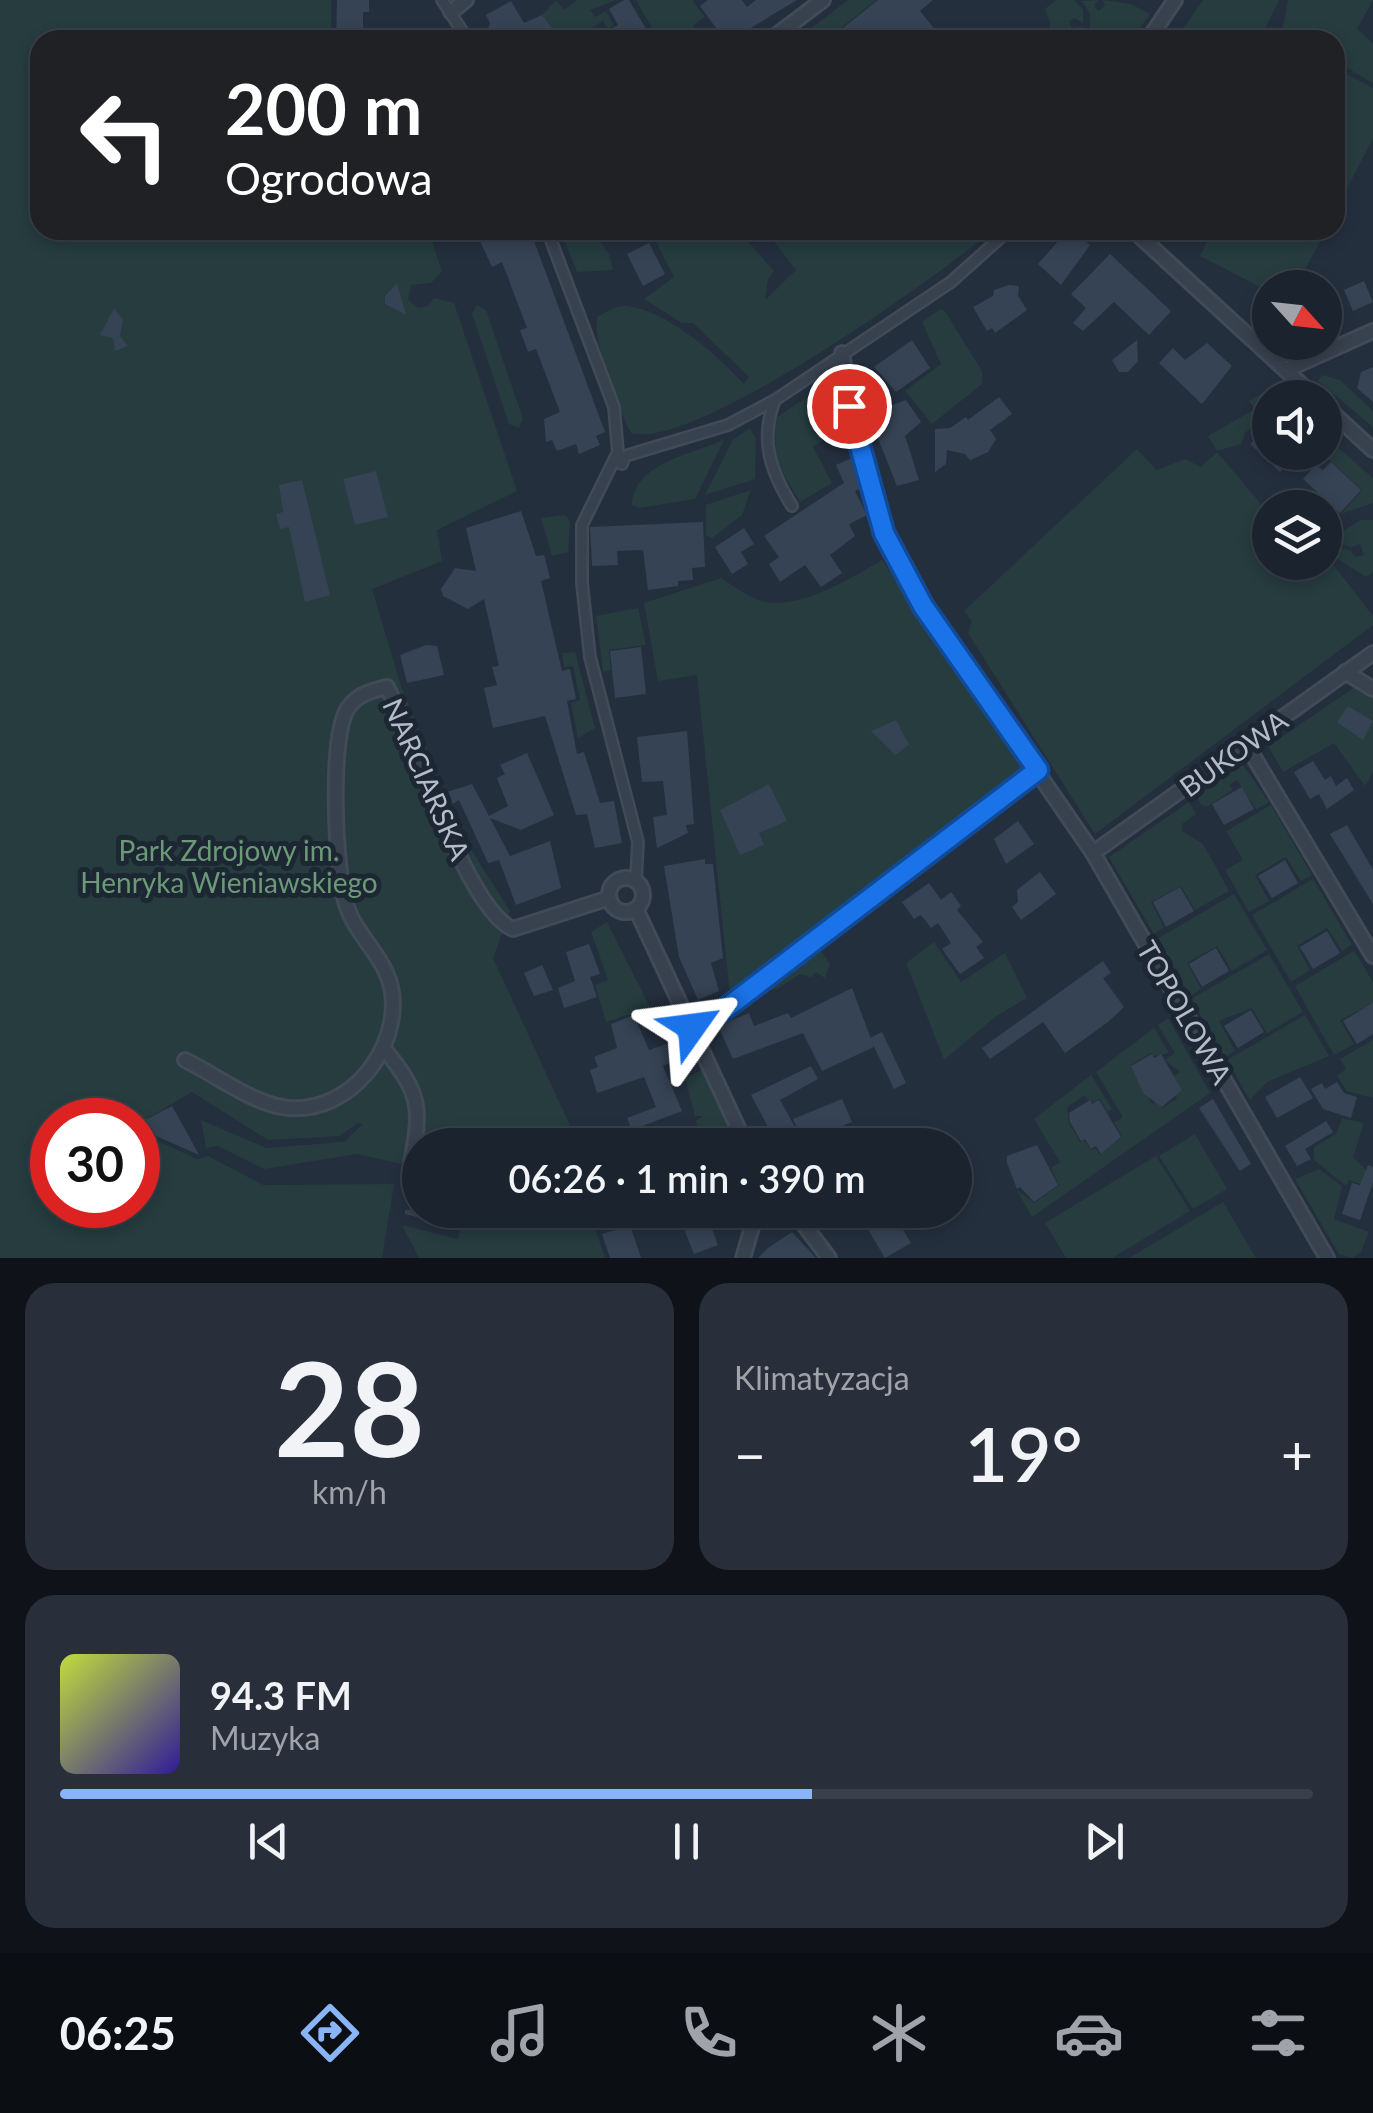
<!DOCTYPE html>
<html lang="pl">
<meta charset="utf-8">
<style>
body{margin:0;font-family:Lato,sans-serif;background:#282f3a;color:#f1f3f6;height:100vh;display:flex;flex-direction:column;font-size:38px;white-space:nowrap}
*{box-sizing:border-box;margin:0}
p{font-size:32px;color:#a0a4aa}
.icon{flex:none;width:55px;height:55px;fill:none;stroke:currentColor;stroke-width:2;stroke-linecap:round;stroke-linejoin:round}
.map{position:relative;height:1258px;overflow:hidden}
.drawer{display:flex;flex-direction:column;gap:25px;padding:25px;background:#0f1319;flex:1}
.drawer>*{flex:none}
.hud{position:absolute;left:30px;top:30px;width:1315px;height:210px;border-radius:30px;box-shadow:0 5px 15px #0003,0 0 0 2px #39404a;background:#202124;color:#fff;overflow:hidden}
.needle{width:65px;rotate:117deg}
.fabs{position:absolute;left:1252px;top:270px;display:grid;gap:20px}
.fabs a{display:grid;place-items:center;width:90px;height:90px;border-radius:50%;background:#1b232e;box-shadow:0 5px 15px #0003,0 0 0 2px #39404a;font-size:50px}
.speed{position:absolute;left:30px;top:1098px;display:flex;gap:20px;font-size:50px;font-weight:700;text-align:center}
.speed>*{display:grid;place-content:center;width:130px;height:130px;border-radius:50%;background:#1b232e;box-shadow:0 5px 15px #0003,0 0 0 2px #39404a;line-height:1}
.speed .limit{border:15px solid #d22;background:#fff;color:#111}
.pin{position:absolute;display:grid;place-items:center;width:85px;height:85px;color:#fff;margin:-42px;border:5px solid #fff;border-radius:50%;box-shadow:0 2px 10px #0007}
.me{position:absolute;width:110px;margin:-55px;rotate:59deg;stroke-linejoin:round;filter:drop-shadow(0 0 8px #0008)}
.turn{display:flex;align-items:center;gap:35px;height:210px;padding:0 30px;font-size:45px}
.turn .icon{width:130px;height:130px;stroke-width:2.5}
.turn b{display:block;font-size:70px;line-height:85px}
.big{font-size:75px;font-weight:600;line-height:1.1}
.drawer .card{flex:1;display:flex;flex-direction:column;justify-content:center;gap:15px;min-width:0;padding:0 35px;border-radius:30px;background:#282f3a}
.drawer .dial{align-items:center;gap:0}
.dial b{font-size:130px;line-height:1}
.song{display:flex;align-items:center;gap:30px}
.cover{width:120px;height:120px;border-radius:15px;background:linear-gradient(135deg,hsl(70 70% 55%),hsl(250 70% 35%))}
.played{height:10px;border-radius:5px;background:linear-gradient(90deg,#8ab4f8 60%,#39404a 60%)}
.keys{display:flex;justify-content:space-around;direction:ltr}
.heat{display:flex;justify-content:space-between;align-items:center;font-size:55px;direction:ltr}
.drawer .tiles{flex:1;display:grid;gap:25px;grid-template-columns:1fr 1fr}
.card:last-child{grid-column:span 2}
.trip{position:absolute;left:402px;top:1128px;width:570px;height:100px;border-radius:50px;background:#1b232e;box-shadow:0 5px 15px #0003,0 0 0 2px #39404a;font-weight:600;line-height:100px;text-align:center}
.dock{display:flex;height:160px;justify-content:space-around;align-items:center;background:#0b0e12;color:#a0a4aa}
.dock .icon{width:70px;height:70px}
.dock .on{color:#8ab4f8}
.dock b{font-size:45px;color:#f1f3f6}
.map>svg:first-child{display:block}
.green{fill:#263c3f;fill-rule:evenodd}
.building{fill:#364354}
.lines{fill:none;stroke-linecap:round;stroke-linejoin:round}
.pedestrian-casing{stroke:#414a57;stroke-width:14}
.minor-casing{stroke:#414a57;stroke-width:18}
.pedestrian{stroke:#38414e;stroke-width:9}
.minor{stroke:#38414e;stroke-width:12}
.route-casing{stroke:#114b97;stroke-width:25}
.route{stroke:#1a73e8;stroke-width:18}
.labels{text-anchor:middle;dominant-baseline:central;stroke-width:10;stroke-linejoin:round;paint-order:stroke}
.street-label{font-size:28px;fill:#b4bcc9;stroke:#1d2633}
.park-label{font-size:28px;fill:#6b9a76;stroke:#1d2633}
</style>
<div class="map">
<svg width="1373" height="1258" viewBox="0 0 1373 1258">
<rect width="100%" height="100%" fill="#242f3e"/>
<g class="green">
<path d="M0,0H331V40H40V230H428L442,271L431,283L411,285L408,300L418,308L428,306L434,298L454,303L517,491L437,530L442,561L372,589L400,683L463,837L510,911L493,958L579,1145H434L412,1138L402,1164L357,1154L264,1169L218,1146L206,1148L201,1120L266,1148L344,1142L363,1124L358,1123L339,1136L268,1140L192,1092L148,1118L151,1138L197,1159L208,1156L263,1185L394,1184L382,1258H0ZM52,1120H138V1205H52Z"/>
<path d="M556,0L564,10L577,0H616L590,10L595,17L606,11L614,25L608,29L603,21L570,40H561L542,15Z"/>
<path d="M636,0H692L705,17L694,25L691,40H659Z"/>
<path d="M848,0H876L826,40H815L809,30Z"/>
<path d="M1056,0H1074L1083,10V23L1074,18L1069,22L1072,28L1083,27V40H1047L1050,22L1045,9Z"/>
<path d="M1099,0L1094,5L1098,11L1105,6L1103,0L1131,4L1150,14L1131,40H1089L1090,14L1082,1Z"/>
<path d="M1203,0H1279L1259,40H1186L1180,33Z"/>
<path d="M1288,0H1373L1357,29L1373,43V83L1335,61V40H1274L1283,27Z"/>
<path d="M1335,68L1373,88V138L1335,212Z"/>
<path d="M560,230H592L609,254L613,270L577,272Z"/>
<path d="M650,230H738L774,271L768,279L765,300L796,270L765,230H931L936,236L949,230H993C940,275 693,452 631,433C618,409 593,343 597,317C606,312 616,305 626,306C665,309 719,356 744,384L749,377L693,323H682L644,299L674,277Z"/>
<path d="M1213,230H1326L1296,287L1270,288V292L1200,256Z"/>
<path d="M477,305L486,310L523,419L519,428L509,424L472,314Z"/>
<path d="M939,310H944L982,371V384L932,424L905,391L941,364L922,322Z"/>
<path d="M1322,375L1340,380L1373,411V427L1318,381Z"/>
<path d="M833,380L851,434L834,433L813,447L832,483L800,502L777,463L774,419Z"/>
<path d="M1274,386L1286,397L1270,398V423L1265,419L1246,432L1241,444L1217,451L1208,436L1255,409L1249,401Z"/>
<path d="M750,428L756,439L755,479L705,495L733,440Z"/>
<path d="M1325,436L1373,478V503L1341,514L1362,490L1325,456L1317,464L1301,453L1325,452Z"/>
<path d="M724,440L695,499L639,508L632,505C633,464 691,454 724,440Z"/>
<path d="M1137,449L1157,470L1185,459L1201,467L1217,452L1261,504L1289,507L1270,508V562H1325V554L1373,616V625L1095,834L968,633L972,621L964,611Z"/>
<path d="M751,490L742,515L712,538L706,535V505Z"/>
<path d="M565,515L570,521L568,552L552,556L541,518Z"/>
<path d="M1361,520H1373V572L1366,577L1325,551L1327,544L1351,551L1355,557L1364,555L1360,544L1352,547L1327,541Z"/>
<path d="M882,560L1023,770L730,995L697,675L658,681L644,603L721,578C732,585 744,594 756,599C793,615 851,578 882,560Z"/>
<path d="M638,608L646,645L609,650L611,670L603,672L596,616Z"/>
<path d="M575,652L595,728L578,738L571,703L580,700L573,666L564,667L562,653Z"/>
<path d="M1355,687L1373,698V772L1365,786L1334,743L1283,772L1268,746Z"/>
<path d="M1243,765L1269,802L1256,809L1237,780L1229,785L1233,790L1206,807L1200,804L1197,795Z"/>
<path d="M1189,802L1196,814L1182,824V831L1203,844L1229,891L1195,910L1181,886L1151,902L1164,927L1154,934L1109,857Z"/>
<path d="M1271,805L1312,875L1301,881L1286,857L1255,875L1269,901L1249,912L1225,870L1243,860L1226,831Z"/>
<path d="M1313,879L1352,945L1342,951L1327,928L1297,946L1310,970L1291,982L1252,915Z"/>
<path d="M1234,894L1267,950L1232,971L1217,946L1187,963L1201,989L1190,996L1157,939Z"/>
<path d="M607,922L658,1023L643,1029L635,1012L606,1022L595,985L608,980L591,932Z"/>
<path d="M934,942L961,982L1005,953L1027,998L995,1017L944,1060L906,963Z"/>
<path d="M818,947L830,964L825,978L816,972L811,977L800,974L777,989L766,991Z"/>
<path d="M1354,951L1373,982V1004L1340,1020L1354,1044L1334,1055L1295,986Z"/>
<path d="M1269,954L1303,1012L1267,1033L1252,1008L1219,1021L1235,1051L1225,1057L1191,999Z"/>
<path d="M1305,1015L1329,1056L1267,1082L1250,1100L1227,1060Z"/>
<path d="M1168,1018L1210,1093L1032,1217L1017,1190L1034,1203L1059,1185L1051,1168L1060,1162L1034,1119L1091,1075L1112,1109L1107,1112L1100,1099L1092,1103L1084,1096L1067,1107L1069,1123L1080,1142L1084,1140L1091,1150L1095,1148L1100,1155L1122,1137L1114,1123L1123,1117L1096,1072L1154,1028L1169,1053L1154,1056L1151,1053L1131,1065L1152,1104L1158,1101L1162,1108L1177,1099L1175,1094L1182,1090L1174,1076L1180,1072L1165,1060L1175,1053L1158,1025Z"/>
<path d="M1373,1040V1098L1347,1091L1337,1076L1346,1069L1340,1059Z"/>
<path d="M704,1069L737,1145H702L696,1121L703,1116H695L685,1078Z"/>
<path d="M1342,1118L1364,1123L1353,1157L1373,1177V1188L1349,1180L1346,1186L1314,1160V1147L1336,1134Z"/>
<path d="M1195,1134L1227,1189L1193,1209L1159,1156Z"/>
<path d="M1156,1156L1190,1211L1112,1258H1066L1045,1223Z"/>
<path d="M1319,1169L1342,1186L1334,1219L1369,1232L1361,1252L1352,1258L1339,1254L1295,1179Z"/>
<path d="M1223,1202L1256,1258H1129Z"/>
<path d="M464,1210H608L614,1222L595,1228L605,1258H419L402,1225L458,1239Z"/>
</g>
<g class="building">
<path d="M337,0H369V12H363V40H336Z"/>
<path d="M624,0H629L649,34L639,40H612L607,31L618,25L609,9Z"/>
<path d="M708,0H742L747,7L756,0H797L739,35L743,40H699L716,28L700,6Z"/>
<path d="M878,0H933L920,11L943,40H828Z"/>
<path d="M511,1L524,23L542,15L561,40L486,38L490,23L486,15Z"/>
<path d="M475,230H530L605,432L596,436L600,445L579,454L576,444L557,451L552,440L546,442L544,419L560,412L536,349L528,352L520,330L527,328L502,262L492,267Z"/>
<path d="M1068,230L1090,245L1061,285L1038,264Z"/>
<path d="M649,243L665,274L643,286L627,254Z"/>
<path d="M1110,254L1171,311L1149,335L1114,302L1083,331L1073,323L1086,308L1071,294Z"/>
<path d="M1364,281L1373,302L1353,311L1344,290Z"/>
<path d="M397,283L406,315L385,304V296Z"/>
<path d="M1009,285L1019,286L1018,296L1027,310L995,333L992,328L987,331L973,307L993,296L994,290Z"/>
<path d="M114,308L123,320L120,336L128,346L115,351L113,338L100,335Z"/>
<path d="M912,340L930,368L896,392L874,367Z"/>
<path d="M1137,340L1138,361L1128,372H1119L1112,360Z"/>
<path d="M1207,343L1232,366L1202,404L1159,363L1173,348L1185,360Z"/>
<path d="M1373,367V402L1357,388L1361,372Z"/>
<path d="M999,397L1012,414L990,430L996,439L988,452L970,460L965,454L947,450L946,464L935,472V429L950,428L966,417L968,420Z"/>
<path d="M906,400L921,422L905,436L919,480L897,486L873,426L889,406Z"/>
<path d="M1270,424V452H1299L1280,472L1250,444Z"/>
<path d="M852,458L861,488L855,491L867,515L849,524L855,536L830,555L842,573L821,587L805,565L780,582L769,564L779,557L764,536L844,483L836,465Z"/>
<path d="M1331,462L1361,490L1340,513L1303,479L1316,465L1323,470Z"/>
<path d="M376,471L388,517L355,525L343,479Z"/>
<path d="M302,480L330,595L305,602L289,527L280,529L276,514L283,512L279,485Z"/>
<path d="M521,511L536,556L544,555L550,578L541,581L562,671L570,669L576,699L567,701L577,754L584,752L600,803L614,801L622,843L595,848L587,814L576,815L545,716L493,728L484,688L497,685L492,667L499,666L484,599L468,609L443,596L441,589L455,568L476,571L466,528Z"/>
<path d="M703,522L705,567L692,568L693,580L678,581V586L648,590L643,550L617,551L618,565L592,566L590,527Z"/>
<path d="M744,528L754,544L741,552L748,564L732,574L715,547Z"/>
<path d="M426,645L437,646L444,675L407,683L400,655Z"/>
<path d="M641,647L646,694L615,698L610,651Z"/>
<path d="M1348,706L1373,721L1363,740L1337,722Z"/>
<path d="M896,720L909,745L895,755L871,731Z"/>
<path d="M687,731L694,824L686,825L688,833L657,848L653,817L667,815L663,781L642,782L637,737Z"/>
<path d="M527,753L554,815L521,830L490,818L510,856L550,841L561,888L516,905L499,860L488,863L459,800L453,804L447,792L472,784L489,816L508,806L497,778L505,774L500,765Z"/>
<path d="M1313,761L1325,780L1331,776L1336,786L1347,778L1354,790L1327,809L1319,794L1310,799L1294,772Z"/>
<path d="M769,784L787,821L759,833L764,845L740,855L720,810Z"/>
<path d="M1242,787L1254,809L1224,825L1212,804Z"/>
<path d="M1018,821L1034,844L1006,864L994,839Z"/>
<path d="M1347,825L1373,870V904L1330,834Z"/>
<path d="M705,859V864H713L723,958L711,963L719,991L698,1000L679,957L664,866Z"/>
<path d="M1285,860L1298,883L1272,898L1258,876Z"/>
<path d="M1040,872L1056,894L1021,920L1012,907L1018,902L1017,890Z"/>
<path d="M929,883L941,900L951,892L961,906L957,910L983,942L976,947L984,958L960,974L942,949L951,943L938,923L931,928L921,915L914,919L902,902Z"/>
<path d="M1180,887L1194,911L1166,927L1153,902Z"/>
<path d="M1327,931L1340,953L1313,969L1300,947Z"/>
<path d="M589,944L600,974L590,977L597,997L564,1008L558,988L575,981L566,952Z"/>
<path d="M1216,948L1229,971L1202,987L1189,964Z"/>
<path d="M1103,961L1111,973L1103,978L1124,1007L1108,1022L1065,1053L1043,1022L990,1059L982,1048Z"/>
<path d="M542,965L553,990L534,996L524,973Z"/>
<path d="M852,988L874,1047L822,1071L803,1033L733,1059L718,1026L749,1013L754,1026L788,1013L791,1018Z"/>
<path d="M1373,1003V1034L1357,1044L1343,1021Z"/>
<path d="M1251,1010L1264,1032L1238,1048L1224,1026Z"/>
<path d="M634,1015L649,1050L669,1043L676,1060L663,1066L682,1111L632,1130L627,1118L656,1107L644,1077L597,1093L590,1070L598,1067L594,1057L617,1048L611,1024Z"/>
<path d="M882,1032L906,1083L894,1089L870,1038Z"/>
<path d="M1152,1054L1154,1058L1161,1054L1182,1090L1162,1107L1144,1094L1131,1066Z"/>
<path d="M811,1066L818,1079L780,1100L796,1129L775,1140L751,1095Z"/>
<path d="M1300,1077L1313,1098L1277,1118L1265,1097Z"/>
<path d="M1337,1082L1344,1093L1357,1097L1351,1118L1323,1109L1311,1089L1322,1083L1325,1089Z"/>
<path d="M842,1099L852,1122L803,1142L793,1119Z"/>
<path d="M1213,1099L1251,1164L1240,1171L1199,1108Z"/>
<path d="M1090,1100L1092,1104L1099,1100L1121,1137L1101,1154L1096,1146L1091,1149L1085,1139L1081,1141L1070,1122L1069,1113Z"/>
<path d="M172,1106L186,1131L199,1155L138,1128V1124Z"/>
<path d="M1326,1121L1333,1132L1305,1149L1311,1159L1297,1166L1285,1146Z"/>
<path d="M873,1126L883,1145H859L854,1136Z"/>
<path d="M1037,1145L1058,1185L1034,1202L1020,1187L1017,1189L1007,1163V1156Z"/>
<path d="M1368,1165L1373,1167V1182L1360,1220L1342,1214L1352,1183L1360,1185Z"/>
<path d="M405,1210H454L450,1226L405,1214Z"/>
<path d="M873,1210H891L911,1243L885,1258L861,1218Z"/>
<path d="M707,1215L718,1245L694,1254L682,1224Z"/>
<path d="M630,1225L641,1258H610L602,1234Z"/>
<path d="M792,1232L816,1258H758L768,1248Z"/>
</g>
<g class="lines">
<g class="pedestrian-casing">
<g id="pedestrian">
<path d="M442,0L468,40"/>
<path d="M547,230L614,407L618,452L582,525V583L590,657L638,842L636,880"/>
<path d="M775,400C759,440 771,472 792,506"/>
<path d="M614,461L622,464L625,456L728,425L775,400L951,282L1009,230"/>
</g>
</g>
<g class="minor-casing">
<g id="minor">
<path d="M451,12L466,0"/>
<path d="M770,40L823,0"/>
<path d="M1148,40L1175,0"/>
<path d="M1133,230L1316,398"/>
<path d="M842,353L858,444L884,533L923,606L1093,853L1327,1258"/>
<path d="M1286,370L1373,331"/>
<path d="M1325,406L1373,450"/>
<path d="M1345,672L1373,689"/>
<path d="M1246,744L1373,956"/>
<path d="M1093,853L1373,653"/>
<circle cx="626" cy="895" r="17"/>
<path d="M636,909L746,1145"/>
<path d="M693,1027L725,1009L1038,770"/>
<path d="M385,1050C420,1093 422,1108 411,1162L420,1165"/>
<path d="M185,1060C216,1075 254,1105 289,1108C350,1113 400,1049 392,992C386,956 356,937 346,904C335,870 329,736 348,708C358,694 371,691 387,687C415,739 466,909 513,929L609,898"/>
<path d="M793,1210L829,1258"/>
<path d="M743,1258L757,1210"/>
</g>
</g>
<use href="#pedestrian" class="pedestrian"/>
<use href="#minor" class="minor"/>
</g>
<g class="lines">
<g class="route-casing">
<path id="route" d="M692,1027L725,1009L1038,770L923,606L884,533L849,406"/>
</g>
<use href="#route" class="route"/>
</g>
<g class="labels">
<g class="street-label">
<text transform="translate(1233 753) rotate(-36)">BUKOWA</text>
<text transform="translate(427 779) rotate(66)">NARCIARSKA</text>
<text transform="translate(1185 1012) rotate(60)">TOPOLOWA</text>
</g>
<g class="park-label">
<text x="229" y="850">Park Zdrojowy im.<tspan x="229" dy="32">Henryka Wieniawskiego</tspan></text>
</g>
</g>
</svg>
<div class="fabs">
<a><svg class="needle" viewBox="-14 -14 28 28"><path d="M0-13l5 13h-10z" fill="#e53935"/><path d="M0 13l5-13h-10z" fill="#a0a4aa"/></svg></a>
<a><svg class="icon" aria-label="sound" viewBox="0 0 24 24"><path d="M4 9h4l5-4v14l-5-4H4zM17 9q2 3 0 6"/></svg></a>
<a><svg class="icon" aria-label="layers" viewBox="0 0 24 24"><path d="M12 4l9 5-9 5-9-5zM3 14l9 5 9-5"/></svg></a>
</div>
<div class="speed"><div class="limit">30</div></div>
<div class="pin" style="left:849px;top:406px;background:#d93025"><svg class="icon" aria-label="arrive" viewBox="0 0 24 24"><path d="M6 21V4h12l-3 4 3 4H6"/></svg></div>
<svg class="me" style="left:692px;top:1027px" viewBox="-20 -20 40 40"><path d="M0-17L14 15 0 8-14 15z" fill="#1a73e8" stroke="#fff" stroke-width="4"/></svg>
<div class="trip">06:26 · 1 min · 390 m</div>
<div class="hud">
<div class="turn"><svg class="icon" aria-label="left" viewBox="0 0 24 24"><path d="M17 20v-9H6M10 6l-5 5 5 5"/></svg><div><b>200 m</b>Ogrodowa</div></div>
</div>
</div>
<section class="drawer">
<div class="tiles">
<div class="card dial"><b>28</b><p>km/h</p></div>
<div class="card"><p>Klimatyzacja</p>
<div class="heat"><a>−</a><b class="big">19°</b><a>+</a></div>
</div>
<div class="card">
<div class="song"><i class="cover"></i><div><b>94.3 FM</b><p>Muzyka</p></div></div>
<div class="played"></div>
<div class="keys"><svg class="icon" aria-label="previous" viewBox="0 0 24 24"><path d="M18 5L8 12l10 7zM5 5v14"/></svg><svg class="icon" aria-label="pause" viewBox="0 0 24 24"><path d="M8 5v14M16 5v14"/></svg><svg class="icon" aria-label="next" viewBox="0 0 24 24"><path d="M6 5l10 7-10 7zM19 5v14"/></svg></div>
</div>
</div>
</section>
<nav class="dock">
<b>06:25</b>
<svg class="icon on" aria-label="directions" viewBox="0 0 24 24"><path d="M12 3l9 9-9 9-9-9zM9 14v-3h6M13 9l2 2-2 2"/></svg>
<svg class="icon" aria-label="music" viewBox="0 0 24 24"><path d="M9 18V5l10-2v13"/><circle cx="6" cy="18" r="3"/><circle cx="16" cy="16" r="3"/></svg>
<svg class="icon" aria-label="phone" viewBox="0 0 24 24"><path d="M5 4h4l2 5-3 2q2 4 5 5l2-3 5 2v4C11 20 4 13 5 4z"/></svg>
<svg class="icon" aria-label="climate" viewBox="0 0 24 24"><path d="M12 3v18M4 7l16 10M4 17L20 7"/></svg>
<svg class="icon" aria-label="car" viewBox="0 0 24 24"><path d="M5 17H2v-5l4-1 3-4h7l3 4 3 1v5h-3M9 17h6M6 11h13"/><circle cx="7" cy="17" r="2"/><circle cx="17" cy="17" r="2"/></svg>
<svg class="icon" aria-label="filters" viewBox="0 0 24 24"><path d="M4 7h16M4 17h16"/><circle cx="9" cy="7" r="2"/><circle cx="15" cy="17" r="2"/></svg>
</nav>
